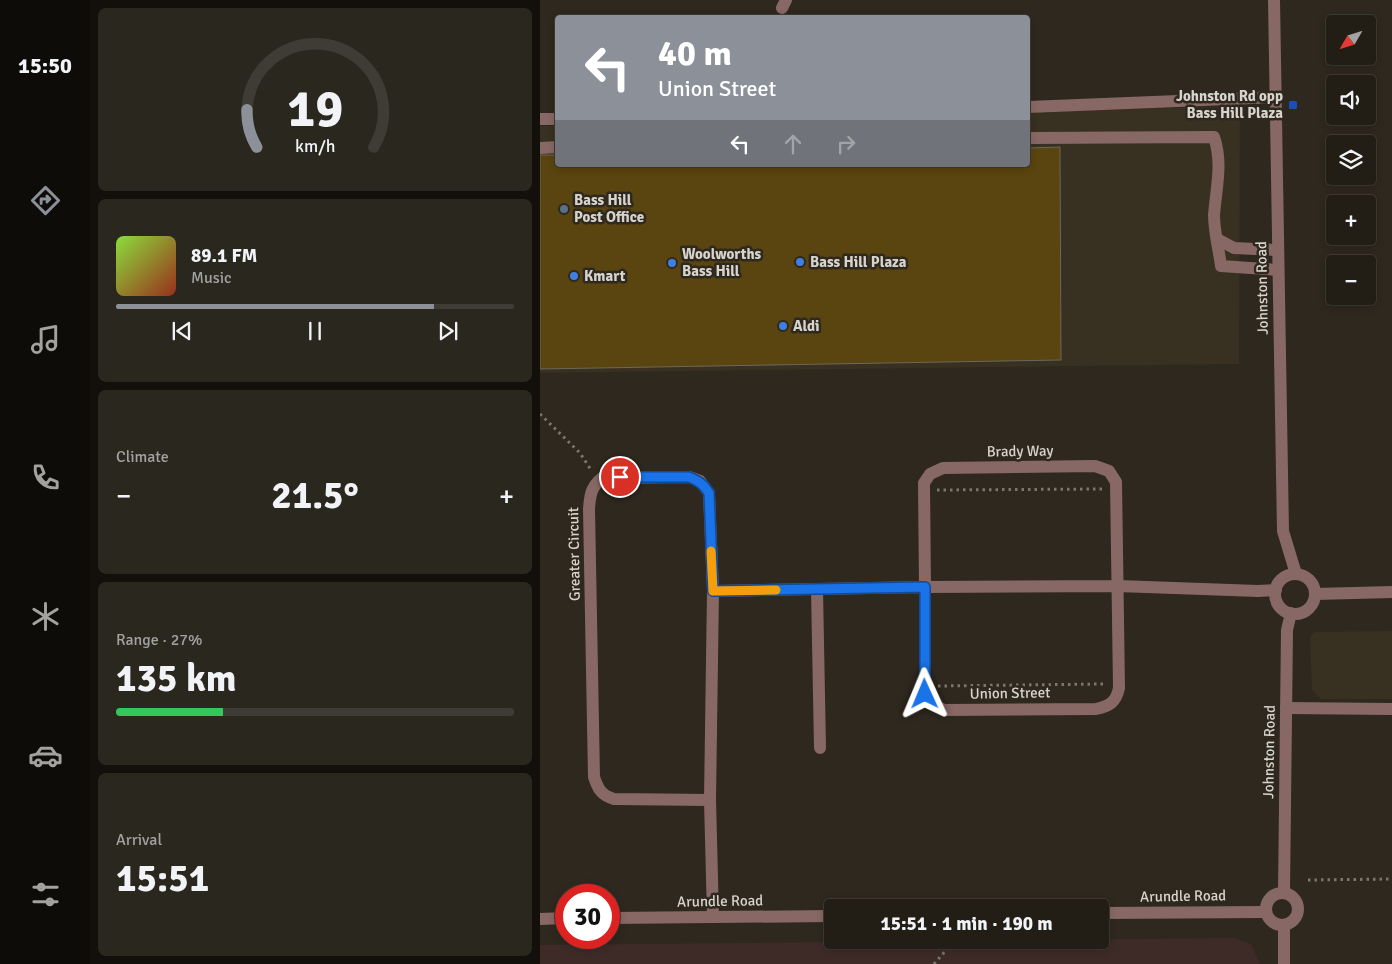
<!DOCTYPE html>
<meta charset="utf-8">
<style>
body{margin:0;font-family:Signika,sans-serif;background:#2a271f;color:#f1f3f6;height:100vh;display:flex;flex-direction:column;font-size:19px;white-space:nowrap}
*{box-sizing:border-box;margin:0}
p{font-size:16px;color:#a2a2a1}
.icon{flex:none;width:28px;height:28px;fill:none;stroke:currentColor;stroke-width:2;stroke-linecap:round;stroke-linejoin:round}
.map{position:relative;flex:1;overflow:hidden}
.side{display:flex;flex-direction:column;gap:8px;padding:8px;background:#13100c;width:450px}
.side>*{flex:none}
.guide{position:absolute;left:15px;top:15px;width:475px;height:152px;border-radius:5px;box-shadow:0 2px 8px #0003,0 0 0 1px #3f3c35;background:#8c9099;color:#fff;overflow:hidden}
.needle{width:32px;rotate:231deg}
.controls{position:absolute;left:786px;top:15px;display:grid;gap:10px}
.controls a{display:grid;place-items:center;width:50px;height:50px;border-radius:5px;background:#221e16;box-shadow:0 2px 8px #0003,0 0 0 1px #3f3c35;font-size:25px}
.speed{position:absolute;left:15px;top:884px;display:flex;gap:10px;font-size:25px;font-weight:700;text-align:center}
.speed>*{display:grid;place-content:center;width:65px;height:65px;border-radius:50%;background:#221e16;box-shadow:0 2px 8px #0003,0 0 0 1px #3f3c35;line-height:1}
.speed .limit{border:8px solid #d22;background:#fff;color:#111}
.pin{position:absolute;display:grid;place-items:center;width:42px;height:42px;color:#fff;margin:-21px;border:2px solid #fff;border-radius:50%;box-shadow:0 1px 5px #0007}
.me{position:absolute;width:55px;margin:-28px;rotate:359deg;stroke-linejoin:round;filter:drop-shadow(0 0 4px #0008)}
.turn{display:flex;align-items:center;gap:18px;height:105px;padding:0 20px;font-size:22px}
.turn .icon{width:65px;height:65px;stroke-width:2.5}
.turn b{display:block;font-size:35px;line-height:42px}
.lanes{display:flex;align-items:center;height:48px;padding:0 20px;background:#0003;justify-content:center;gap:25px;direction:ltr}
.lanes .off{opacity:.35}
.big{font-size:38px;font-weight:700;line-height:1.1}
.side .card{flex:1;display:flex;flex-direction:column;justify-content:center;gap:8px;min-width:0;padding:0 18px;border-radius:8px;background:#2a271f}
.side .dial{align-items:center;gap:0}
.dial svg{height:130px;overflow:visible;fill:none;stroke:#3f3c35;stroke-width:7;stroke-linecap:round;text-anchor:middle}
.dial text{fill:#f1f3f6;stroke:none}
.song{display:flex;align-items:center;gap:15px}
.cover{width:60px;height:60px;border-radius:8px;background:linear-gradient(135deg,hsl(90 70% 55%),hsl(10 70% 35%))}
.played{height:5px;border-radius:2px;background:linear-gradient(90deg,#8c9099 80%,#3f3c35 80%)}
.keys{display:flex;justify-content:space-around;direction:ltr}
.heat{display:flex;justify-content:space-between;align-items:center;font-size:28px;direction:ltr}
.charge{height:8px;border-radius:4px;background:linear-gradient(90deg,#34c759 27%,#3f3c35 0)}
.trip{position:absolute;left:284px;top:899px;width:285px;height:50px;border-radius:5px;background:#221e16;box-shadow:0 2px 8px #0003,0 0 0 1px #3f3c35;font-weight:700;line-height:50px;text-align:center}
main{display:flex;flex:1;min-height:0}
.tab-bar{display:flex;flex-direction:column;width:90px;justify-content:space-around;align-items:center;background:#0e0c09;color:#a2a2a1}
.tab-bar .icon{width:35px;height:35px}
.tab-bar .active{color:#8c9099}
.tab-bar b{font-size:22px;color:#f1f3f6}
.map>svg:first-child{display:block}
.built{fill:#383021}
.education{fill:#3e2b28}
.building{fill:#5a440f;stroke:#6d685c}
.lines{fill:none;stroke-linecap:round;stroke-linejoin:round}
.path{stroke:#7c776e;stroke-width:3;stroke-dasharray:2.5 4;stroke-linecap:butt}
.minor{stroke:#886864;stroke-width:12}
.route-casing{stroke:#114b97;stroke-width:12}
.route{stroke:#1a73e8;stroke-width:9}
.slow{stroke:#f59e0b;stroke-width:9}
.transit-dot{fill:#1a4fb4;stroke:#2e281e;stroke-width:2}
.service-dot{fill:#5c6f8a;stroke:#2e281e;stroke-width:2}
.shop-dot{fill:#3f7fe0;stroke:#2e281e;stroke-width:2}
.labels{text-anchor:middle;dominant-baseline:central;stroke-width:5;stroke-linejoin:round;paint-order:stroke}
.poi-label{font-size:15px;font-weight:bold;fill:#d7d4cd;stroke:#2e281e;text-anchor:start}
.street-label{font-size:15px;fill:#d7d4cd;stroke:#2e281e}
</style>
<main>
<nav class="tab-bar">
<b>15:50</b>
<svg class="icon active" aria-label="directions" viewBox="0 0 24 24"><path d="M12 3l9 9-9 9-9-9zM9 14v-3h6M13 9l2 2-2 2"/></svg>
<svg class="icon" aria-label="music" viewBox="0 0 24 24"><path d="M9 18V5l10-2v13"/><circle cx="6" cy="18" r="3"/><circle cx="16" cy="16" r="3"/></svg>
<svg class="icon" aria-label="phone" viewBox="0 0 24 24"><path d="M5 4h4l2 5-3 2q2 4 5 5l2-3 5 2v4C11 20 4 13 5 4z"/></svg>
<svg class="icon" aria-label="climate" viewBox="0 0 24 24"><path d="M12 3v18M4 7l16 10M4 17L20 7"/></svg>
<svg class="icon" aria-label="car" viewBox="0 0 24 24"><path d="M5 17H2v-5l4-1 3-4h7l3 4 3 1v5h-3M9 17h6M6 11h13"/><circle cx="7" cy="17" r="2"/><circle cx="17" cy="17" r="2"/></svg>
<svg class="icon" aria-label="filters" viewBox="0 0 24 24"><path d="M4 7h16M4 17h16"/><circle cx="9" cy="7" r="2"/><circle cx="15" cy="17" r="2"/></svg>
</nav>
<section class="side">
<div class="card dial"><svg viewBox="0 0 100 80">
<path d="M14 69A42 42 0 1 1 86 69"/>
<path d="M14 69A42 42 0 0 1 8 46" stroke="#8c9099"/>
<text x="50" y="56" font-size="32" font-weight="700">19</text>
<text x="50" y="72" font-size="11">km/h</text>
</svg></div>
<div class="card">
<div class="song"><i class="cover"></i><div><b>89.1 FM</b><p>Music</p></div></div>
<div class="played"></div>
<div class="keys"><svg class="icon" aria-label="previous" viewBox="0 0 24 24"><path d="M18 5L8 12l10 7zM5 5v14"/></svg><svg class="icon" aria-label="pause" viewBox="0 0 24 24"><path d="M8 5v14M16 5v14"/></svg><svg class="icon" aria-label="next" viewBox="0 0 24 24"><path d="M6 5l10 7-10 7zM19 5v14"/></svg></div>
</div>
<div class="card"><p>Climate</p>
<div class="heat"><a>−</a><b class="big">21.5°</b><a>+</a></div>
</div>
<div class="card"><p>Range · 27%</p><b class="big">135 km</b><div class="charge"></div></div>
<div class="card"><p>Arrival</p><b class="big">15:51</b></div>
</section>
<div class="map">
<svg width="852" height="964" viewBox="0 0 852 964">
<rect width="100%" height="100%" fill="#2e281e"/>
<g class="built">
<path d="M700,106L699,364L0,373V126H17L18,165H488V112Z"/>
<path d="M852,631V699H781L772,690L770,637L775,632Z"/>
</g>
<path class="education" d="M694,938L711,944L720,964H0V945Z"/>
<path class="building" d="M520,147L521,360L0,369V155H18V165H488V148Z"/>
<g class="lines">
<g class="path">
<path d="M0,414L40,453L51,470"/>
<path d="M397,490L563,489"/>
<path d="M398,686L564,684"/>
<path d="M768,880L852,879"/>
<path d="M394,964L415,940"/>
</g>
<g class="minor">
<path d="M734,0L743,531L756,574"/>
<path d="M242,8L246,0"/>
<path d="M488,107L737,97"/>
<path d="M0,119H18"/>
<path d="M488,138L674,137C683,163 676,189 674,215C674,232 679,250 681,266L738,270"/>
<path d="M0,148L18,147"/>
<path d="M677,239L694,248L738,250"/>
<circle cx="755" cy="594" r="20"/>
<path d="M277,589L280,748"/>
<path d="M173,591L385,587V694L391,704L404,710L556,709C570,706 576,702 579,688L576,482L569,471L555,466L403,468L390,474L384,483L385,587L578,586L718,591L736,590"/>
<path d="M775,594L852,592"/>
<path d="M746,708L852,709"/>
<path d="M170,800L74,799C61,795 58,789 54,777L49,509C50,495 51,487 62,478L149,477L160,481L169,493L173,591L170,800L173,917"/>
<path d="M744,892L747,630L751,613"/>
<circle cx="742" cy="909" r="16"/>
<path d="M560,913L725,912"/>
<path d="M69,918L292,916"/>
<path d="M0,919L26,918"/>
<path d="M744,926V964"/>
</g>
</g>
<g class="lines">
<g class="route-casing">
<path id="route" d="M80,477H149C158,481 164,484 169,493L173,591L385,587V694"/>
</g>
<use href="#route" class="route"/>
<path class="slow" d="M171,551L173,591L236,590"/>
</g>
<rect class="transit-dot" x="748" y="100" width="10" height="10" rx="2.5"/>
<circle class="service-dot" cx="24" cy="209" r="5"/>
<g class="shop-dot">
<circle cx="260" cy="262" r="5"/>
<circle cx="132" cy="263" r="5"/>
<circle cx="34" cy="276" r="5"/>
<circle cx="243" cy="326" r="5"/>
</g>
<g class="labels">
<g class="poi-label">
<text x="743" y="96" text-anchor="end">Johnston Rd opp<tspan x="743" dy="17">Bass Hill Plaza</tspan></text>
<text x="34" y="200">Bass Hill<tspan x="34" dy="17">Post Office</tspan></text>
<text x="142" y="254">Woolworths<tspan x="142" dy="17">Bass Hill</tspan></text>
<text x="270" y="262">Bass Hill Plaza</text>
<text x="44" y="276">Kmart</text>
<text x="253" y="326">Aldi</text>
</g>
<g class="street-label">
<text transform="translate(722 288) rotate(-91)">Johnston Road</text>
<text transform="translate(480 451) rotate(-1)">Brady Way</text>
<text transform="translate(34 554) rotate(-91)">Greater Circuit</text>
<text transform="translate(470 693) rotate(-1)">Union Street</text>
<text transform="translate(729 752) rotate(-89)">Johnston Road</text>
<text transform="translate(643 896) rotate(-1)">Arundle Road</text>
<text transform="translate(180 901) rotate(-1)">Arundle Road</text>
</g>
</g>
</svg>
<div class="controls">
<a><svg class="needle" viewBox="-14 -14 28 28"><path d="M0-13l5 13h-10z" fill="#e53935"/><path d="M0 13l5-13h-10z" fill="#a2a2a1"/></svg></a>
<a><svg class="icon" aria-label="sound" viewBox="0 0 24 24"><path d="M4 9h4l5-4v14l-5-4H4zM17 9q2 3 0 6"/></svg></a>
<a><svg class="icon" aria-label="layers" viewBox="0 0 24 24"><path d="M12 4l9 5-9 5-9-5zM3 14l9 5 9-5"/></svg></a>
<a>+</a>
<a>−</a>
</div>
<div class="speed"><div class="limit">30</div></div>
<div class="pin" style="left:80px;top:477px;background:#d93025"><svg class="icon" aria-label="arrive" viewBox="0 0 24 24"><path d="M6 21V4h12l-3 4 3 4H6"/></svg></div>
<svg class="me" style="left:385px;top:694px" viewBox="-20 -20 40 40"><path d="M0-17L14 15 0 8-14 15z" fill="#1a73e8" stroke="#fff" stroke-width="4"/></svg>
<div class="trip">15:51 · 1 min · 190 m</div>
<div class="guide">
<div class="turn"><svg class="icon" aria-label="left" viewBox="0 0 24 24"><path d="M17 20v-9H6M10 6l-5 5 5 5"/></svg><div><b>40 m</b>Union Street</div></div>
<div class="lanes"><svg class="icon" aria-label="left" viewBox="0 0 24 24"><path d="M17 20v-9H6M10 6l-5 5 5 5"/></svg><svg class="icon off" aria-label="ahead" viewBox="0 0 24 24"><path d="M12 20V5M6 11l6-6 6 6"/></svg><svg class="icon off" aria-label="right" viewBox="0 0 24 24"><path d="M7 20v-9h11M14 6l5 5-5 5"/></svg></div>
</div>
</div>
</main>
